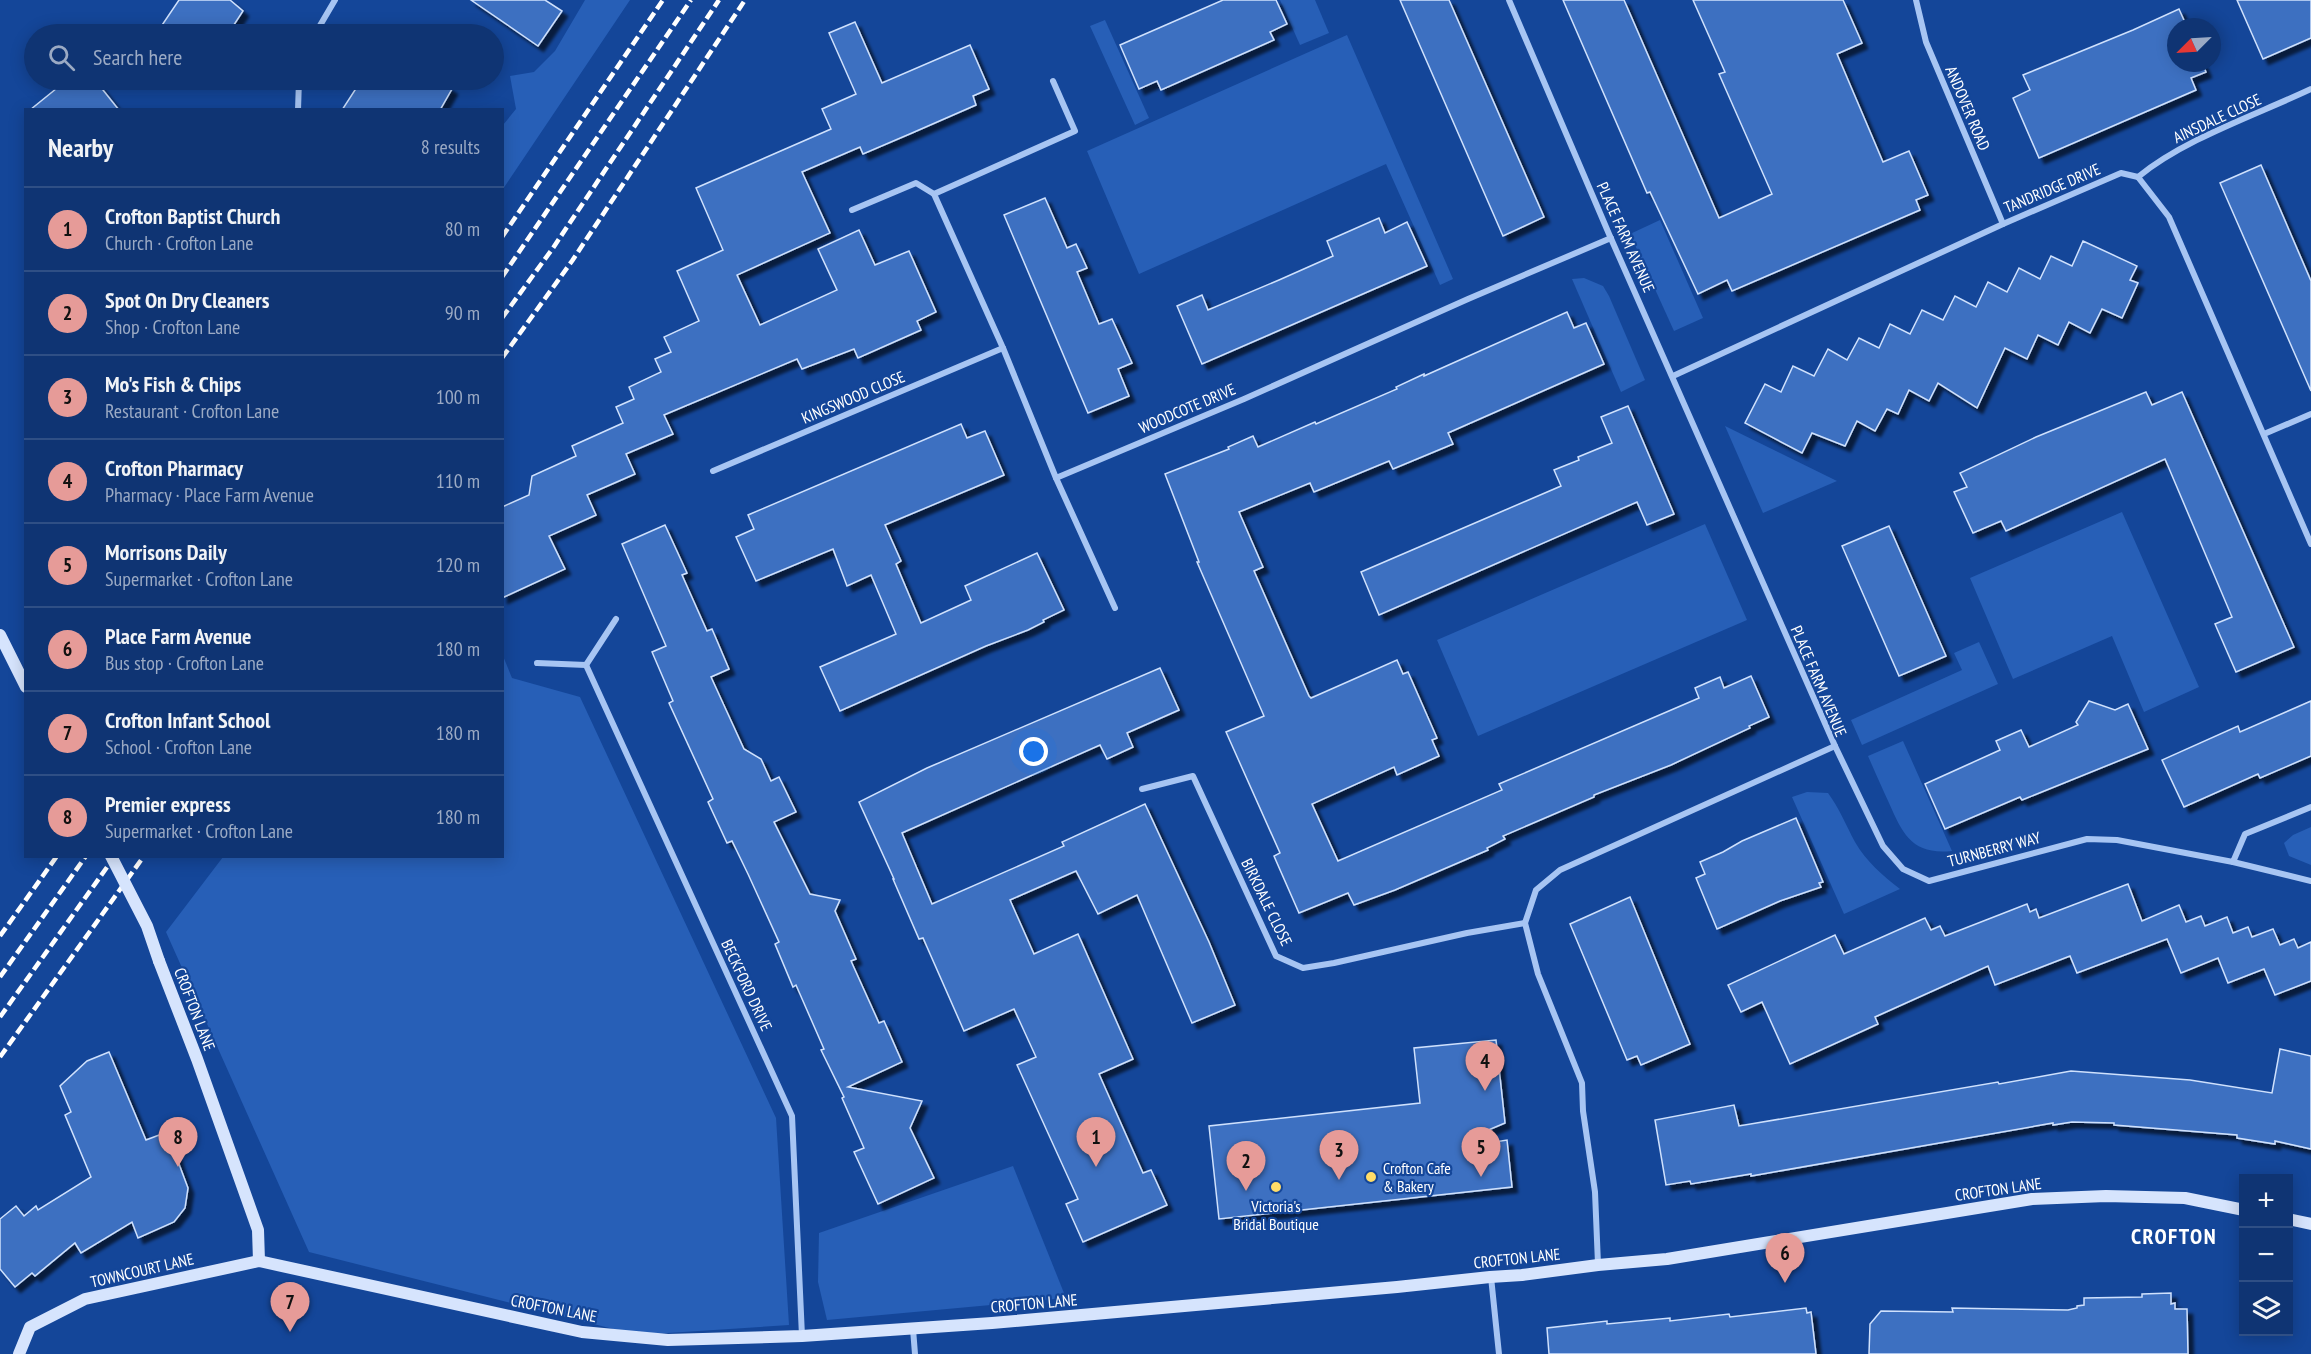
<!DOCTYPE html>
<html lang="en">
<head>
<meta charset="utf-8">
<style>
  body { margin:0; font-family:"PT Sans Narrow",sans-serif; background:#183c78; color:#f1f3f6 }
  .controls { position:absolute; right:18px; bottom:18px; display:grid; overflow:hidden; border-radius:0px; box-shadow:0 3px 15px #0003 }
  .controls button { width:54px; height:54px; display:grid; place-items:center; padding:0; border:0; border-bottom:2px solid #2f4f85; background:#0f3473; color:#f1f3f6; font:30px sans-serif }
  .compass { position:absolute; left:2167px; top:18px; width:54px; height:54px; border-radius:50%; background:#0f3473; box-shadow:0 3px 15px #0003; rotate:246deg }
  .you { position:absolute; left:1034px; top:752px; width:21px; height:21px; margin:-15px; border:4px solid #fff; border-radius:50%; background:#1a73e8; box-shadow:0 0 0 9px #1a73e833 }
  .badge { display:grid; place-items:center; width:39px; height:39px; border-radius:50%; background:#e69b98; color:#111; font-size:20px; font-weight:700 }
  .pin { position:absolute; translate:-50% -50px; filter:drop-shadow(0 2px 3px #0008) }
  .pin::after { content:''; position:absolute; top:32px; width:21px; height:18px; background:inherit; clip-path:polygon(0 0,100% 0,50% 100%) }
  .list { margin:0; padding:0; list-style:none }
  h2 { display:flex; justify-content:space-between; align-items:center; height:78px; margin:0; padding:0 24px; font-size:26px }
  h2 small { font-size:20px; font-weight:400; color:#9baac4 }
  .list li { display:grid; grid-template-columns:39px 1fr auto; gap:18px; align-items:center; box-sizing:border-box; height:84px; padding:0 24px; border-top:2px solid #2f4f85 }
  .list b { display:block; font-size:22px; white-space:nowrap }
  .list p { margin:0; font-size:20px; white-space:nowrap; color:#9baac4 }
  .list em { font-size:20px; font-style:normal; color:#9baac4 }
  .icon { flex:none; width:33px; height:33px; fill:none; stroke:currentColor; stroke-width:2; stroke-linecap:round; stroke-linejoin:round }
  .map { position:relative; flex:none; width:2311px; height:1354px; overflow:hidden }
  .search { position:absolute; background:#0f3473; box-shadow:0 3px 15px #0003; left:24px; top:24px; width:480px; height:66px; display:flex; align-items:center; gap:15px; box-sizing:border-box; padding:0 21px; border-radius:33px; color:#9baac4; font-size:22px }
  .panel { position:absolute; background:#0f3473; box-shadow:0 3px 15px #0003; left:24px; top:108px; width:480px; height:750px; border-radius:0px }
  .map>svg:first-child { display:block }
  .green { fill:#275fb7 }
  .building { fill:#3d70c1; stroke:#cfe1fd; stroke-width:1.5; filter:url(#shadow) }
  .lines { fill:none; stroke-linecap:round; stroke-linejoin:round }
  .street { stroke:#a7c5f3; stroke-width:6 }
  .secondary { stroke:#d6e4fd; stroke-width:12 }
  .rail { stroke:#fff; stroke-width:4.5; stroke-dasharray:10 4.5; stroke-linecap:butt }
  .secondary-bridge { stroke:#d6e4fd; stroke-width:12 }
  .poi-dot { fill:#ffdc68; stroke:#144699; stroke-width:2 }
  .labels { text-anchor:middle; stroke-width:4.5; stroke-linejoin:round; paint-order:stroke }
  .street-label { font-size:16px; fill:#fff; stroke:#144699 }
  .poi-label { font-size:16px; fill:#fff; stroke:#144699; text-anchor:start }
  .district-label { font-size:22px; font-weight:bold; letter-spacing:1.5px; fill:#fff; stroke:#144699 }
</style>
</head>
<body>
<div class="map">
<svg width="2311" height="1354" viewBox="0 0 2311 1354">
  <defs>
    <filter id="shadow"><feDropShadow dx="5.5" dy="5.5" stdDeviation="1.5" flood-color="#0009"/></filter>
  </defs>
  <rect width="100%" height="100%" fill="#144699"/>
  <g class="green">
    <path d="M 585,0 L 630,0 L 503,189 L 503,125 L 516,109 L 510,76 L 534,72 L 555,51 Z"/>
    <path d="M 1280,0 L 1315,0 L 1329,33 L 1300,45 Z"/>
    <path d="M 1105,20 L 1149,118 L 1135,125 L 1090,26 Z"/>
    <path d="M 1347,35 L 1453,279 L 1440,285 L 1386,164 L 1139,274 L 1087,151 Z"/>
    <path d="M 1660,220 L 1703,318 L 1674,331 L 1630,234 Z"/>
    <path d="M 1584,278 L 1603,286 L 1609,296 L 1645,380 L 1621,392 L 1572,279 Z"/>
    <path d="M 1725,426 L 1837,481 L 1763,513 Z"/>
    <path d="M 2122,512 L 2199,687 L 2144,712 L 2112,636 L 2013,679 L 1970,578 Z"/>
    <path d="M 1705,524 L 1747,620 L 1478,736 L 1437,640 Z"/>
    <path d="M 1979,642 L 1998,684 L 1862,745 L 1851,720 L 1962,670 L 1954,653 Z"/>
    <path d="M 503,656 L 512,678 L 580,697 L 776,1118 L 789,1325 L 637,1335 L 309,1252 L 166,932 L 223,857 L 502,856 Z"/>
    <path d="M 1903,741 L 1952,851 C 1913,855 1903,835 1889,803 C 1882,788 1875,772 1868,756 Z"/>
    <path d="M 1807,792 L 1828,793 C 1839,808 1846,825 1855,842 C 1866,861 1882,875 1900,889 L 1844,914 L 1792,797 Z"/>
    <path d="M 2311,827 L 2311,865 L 2289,856 L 2284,843 L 2293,835 Z"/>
    <path d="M 1013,1166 L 1066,1298 L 827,1320 L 818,1282 L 819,1233 Z"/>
  </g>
  <g class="building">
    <path d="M 179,0 L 230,0 L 243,11 L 228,34 L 156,34 Z"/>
    <path d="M 471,0 L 545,0 L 562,11 L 538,46 Z"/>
    <path d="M 1223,0 L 1276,0 L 1287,24 L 1270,32 L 1274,40 L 1161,90 L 1157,81 L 1139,89 L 1120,45 Z"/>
    <path d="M 1400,0 L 1449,0 L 1544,217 L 1503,236 Z"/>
    <path d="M 1563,0 L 1624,0 L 1719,218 L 1772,194 L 1719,74 L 1725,72 L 1693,0 L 1843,0 L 1862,43 L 1837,54 L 1883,162 L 1909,151 L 1928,195 L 1916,200 L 1920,210 L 1732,291 L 1727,280 L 1698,294 L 1650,192 L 1647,193 Z"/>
    <path d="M 2237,0 L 2311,0 L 2311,38 L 2263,59 Z"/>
    <path d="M 2179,9 L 2187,27 L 2176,27 L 2176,63 L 2202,63 L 2206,72 L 2191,78 L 2196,90 L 2039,158 L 2013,98 L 2030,90 L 2023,75 L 2133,30 Z"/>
    <path d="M 855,22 L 882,83 L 970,45 L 989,89 L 973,96 L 976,105 L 912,133 L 863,154 L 860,147 L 802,172 L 830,233 L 737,275 L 760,325 L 837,290 L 818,249 L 859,230 L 875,265 L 909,251 L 936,312 L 917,321 L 921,330 L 858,358 L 854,349 L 802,369 L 797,359 L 664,415 L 673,434 L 626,454 L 635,474 L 587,495 L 596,515 L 549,536 L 565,569 L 502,598 L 502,507 L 529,495 L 532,476 L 576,456 L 572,446 L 623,423 L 616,407 L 634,399 L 629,387 L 661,372 L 655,359 L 671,352 L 664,337 L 699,321 L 677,271 L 723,250 L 696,188 L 831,129 L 822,109 L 856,94 L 829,33 Z"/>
    <path d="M 67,80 L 95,80 L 119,110 L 30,110 Z"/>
    <path d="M 346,80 L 438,80 L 452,89 L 440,110 L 342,110 L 357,87 Z"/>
    <path d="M 2261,165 L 2311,281 L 2311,391 L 2220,183 Z"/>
    <path d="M 1045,198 L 1067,248 L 1076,244 L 1087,268 L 1077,272 L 1099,324 L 1112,319 L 1132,363 L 1118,369 L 1129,396 L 1088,413 L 1004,215 Z"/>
    <path d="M 1379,218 L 1385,233 L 1407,222 L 1427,266 L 1202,364 L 1177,306 L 1202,295 L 1208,310 L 1279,280 L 1333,256 L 1327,241 Z"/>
    <path d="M 2083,241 L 2137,266 L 2130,280 L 2138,283 L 2122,318 L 2102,309 L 2090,333 L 2069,322 L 2058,345 L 2038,335 L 2027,359 L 2005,348 L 1977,408 L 1938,383 L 1929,401 L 1909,390 L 1898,414 L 1887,409 L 1875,431 L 1857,421 L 1845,446 L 1812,433 L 1802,453 L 1745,423 L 1765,384 L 1781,392 L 1793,366 L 1814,376 L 1828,349 L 1847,360 L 1859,338 L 1879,348 L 1890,324 L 1910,334 L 1922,310 L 1943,320 L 1955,296 L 1976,307 L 1988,282 L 2007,292 L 2019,268 L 2040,279 L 2051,256 L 2072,266 Z"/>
    <path d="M 1567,312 L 1574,328 L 1586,323 L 1604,364 L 1448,433 L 1453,444 L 1393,469 L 1389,461 L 1314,492 L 1310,483 L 1239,512 L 1263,567 L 1254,571 L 1309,696 L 1311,698 L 1397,660 L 1403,674 L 1408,672 L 1437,738 L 1432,740 L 1439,756 L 1397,775 L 1394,767 L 1312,804 L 1338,861 L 1502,790 L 1499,784 L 1699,698 L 1695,688 L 1720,677 L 1724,688 L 1751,676 L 1769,717 L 1749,726 L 1750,728 L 1671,765 L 1594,795 L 1594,797 L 1503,836 L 1505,839 L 1487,848 L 1488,850 L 1395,890 L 1354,905 L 1348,893 L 1299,913 L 1274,856 L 1280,853 L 1226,732 L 1264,716 L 1197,562 L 1199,562 L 1165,474 L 1229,449 L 1228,447 L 1253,436 L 1258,447 L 1315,422 L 1316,424 L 1397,389 L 1396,387 L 1424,374 L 1424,376 Z"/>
    <path d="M 2146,392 L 2152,405 L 2182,392 L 2294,647 L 2236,672 L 2215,624 L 2232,617 L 2165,459 L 2006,531 L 2001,521 L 1973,533 L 1954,492 L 1967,487 L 1960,473 L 2036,437 Z"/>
    <path d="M 1628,406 L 1674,514 L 1647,525 L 1637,502 L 1379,615 L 1361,572 L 1561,486 L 1554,470 L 1579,460 L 1578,457 L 1612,443 L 1601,417 Z"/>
    <path d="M 961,424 L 967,438 L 985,431 L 1004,475 L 885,525 L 901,561 L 896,564 L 921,623 L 971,600 L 965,586 L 1037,553 L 1064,610 L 1043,620 L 1044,622 L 1028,630 L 986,646 L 840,711 L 820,667 L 896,634 L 871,575 L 847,586 L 833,549 L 756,581 L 736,537 L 754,529 L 748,515 Z"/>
    <path d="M 665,525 L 687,573 L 682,575 L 707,631 L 712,629 L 729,669 L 711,677 L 744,749 L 761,759 L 771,781 L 779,777 L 796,812 L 774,822 L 810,894 L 840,900 L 835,911 L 856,959 L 851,961 L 879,1023 L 884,1021 L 902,1062 L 848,1087 L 922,1101 L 910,1128 L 934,1178 L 878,1204 L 854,1152 L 864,1148 L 842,1098 L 844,1097 L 821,1050 L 824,1049 L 796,985 L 793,987 L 775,944 L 779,942 L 748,874 L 732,841 L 727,843 L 708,802 L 713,799 L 669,703 L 673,701 L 652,652 L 666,646 L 622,544 Z"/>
    <path d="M 1889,526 L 1946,656 L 1899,676 L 1842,546 Z"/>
    <path d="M 1160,668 L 1179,710 L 1127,733 L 1133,747 L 1107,759 L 1100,745 L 902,833 L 932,904 L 1064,846 L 1062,842 L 1145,804 L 1209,942 L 1235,1005 L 1192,1023 L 1137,895 L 1098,914 L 1076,871 L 1010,900 L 1034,954 L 1078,934 L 1133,1059 L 1099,1074 L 1143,1173 L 1151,1170 L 1167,1205 L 1083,1242 L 1066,1204 L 1078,1199 L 1017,1065 L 1036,1057 L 1014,1009 L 964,1031 L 923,938 L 919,939 L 893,879 L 894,879 L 859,802 L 927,768 Z"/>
    <path d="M 2089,701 L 2115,710 L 2128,704 L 2148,749 L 2022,800 L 2020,797 L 1945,829 L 1925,784 L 2000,750 L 1996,741 L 2021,730 L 2029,747 L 2078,725 L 2076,722 Z"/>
    <path d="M 2311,701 L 2311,756 L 2260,778 L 2258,774 L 2184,807 L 2162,760 L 2238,726 L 2240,732 Z"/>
    <path d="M 1796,818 L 1823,882 L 1819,883 L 1821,887 L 1780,901 L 1717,929 L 1696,878 L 1705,874 L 1700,862 L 1723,852 L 1742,841 Z"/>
    <path d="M 2128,884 L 2142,921 L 2179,905 L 2186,922 L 2201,916 L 2205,926 L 2227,917 L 2233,933 L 2248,927 L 2252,937 L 2273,929 L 2280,945 L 2294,939 L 2298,948 L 2311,942 L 2311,981 L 2275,995 L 2264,969 L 2228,983 L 2218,958 L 2181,973 L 2167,939 L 2077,973 L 2070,956 L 1995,985 L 1988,966 L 1875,1017 L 1878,1024 L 1790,1064 L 1762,1002 L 1741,1012 L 1728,985 L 1835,935 L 1844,954 L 1925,918 L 1931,930 L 1940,926 L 1945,936 L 2027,904 L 2030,912 L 2036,909 L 2039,918 Z"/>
    <path d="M 1630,897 L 1690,1044 L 1641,1065 L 1637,1056 L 1627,1060 L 1570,924 Z"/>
    <path d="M 1496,1040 L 1505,1123 L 1479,1134 L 1482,1144 L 1507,1140 L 1512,1187 L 1219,1219 L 1209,1126 L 1420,1103 L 1414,1048 Z"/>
    <path d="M 2280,1049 L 2311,1056 L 2311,1149 L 2275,1141 L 2275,1144 L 2237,1138 L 2237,1135 L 2114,1125 L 2114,1123 L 2072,1122 L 2053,1125 L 2053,1123 L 1751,1176 L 1751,1174 L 1691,1184 L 1690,1181 L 1666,1185 L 1655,1120 L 1734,1105 L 1739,1126 L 1998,1082 L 1999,1084 L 2071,1071 L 2190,1080 L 2272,1093 Z"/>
    <path d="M 109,1052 L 146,1140 L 167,1132 L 188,1188 L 185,1208 L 174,1222 L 138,1238 L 132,1222 L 81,1253 L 75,1243 L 35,1276 L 32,1273 L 15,1287 L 0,1269 L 0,1219 L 16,1206 L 24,1216 L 36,1206 L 38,1210 L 91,1177 L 65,1115 L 71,1112 L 60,1086 L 87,1061 Z"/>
    <path d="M 2171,1293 L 2171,1304 L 2175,1303 L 2175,1309 L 2187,1309 L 2188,1354 L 1869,1354 L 1870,1324 L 1881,1311 L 1953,1312 L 1952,1308 L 2068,1310 L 2077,1308 L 2077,1306 L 2084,1305 L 2084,1298 L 2142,1297 L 2142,1294 Z"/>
    <path d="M 1806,1308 L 1807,1313 L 1811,1312 L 1816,1354 L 1549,1354 L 1547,1328 L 1607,1321 L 1607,1324 L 1670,1318 L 1670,1321 L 1729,1314 L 1730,1317 Z"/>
  </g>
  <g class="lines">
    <g class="street">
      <path d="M 1509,0 L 1609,234 L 1835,746 L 1560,870 L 1536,890 L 1525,923 L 1538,974 L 1582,1083 L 1583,1111 L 1595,1192 L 1598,1264"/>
      <path d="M 1916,0 L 1926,42 L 2003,224"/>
      <path d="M 315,34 L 335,0"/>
      <path d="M 1053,81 L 1075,131 L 934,194 L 1003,348 L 1056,478 L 1244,399 L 1468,299 L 1611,238"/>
      <path d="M 298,110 L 299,80"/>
      <path d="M 2138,177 C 2184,139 2256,115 2311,89"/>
      <path d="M 852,210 L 916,183 L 934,194"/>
      <path d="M 1673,376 L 2003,224 L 2121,173 L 2138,177 L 2169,217 L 2311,544"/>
      <path d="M 2264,434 L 2311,414"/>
      <path d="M 713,471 L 1003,348"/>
      <path d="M 1056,478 L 1115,608"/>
      <path d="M 537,663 L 586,665 L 616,619"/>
      <path d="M 586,665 L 792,1116 L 802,1336"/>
      <path d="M 1835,746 L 1883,846 L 1903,869 L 1929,881 L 2087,839 L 2117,840 L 2233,862 L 2245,834 L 2311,807"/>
      <path d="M 1142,789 L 1193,776 L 1276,956 L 1303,968 L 1334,963 L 1467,933 L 1525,923"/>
      <path d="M 2233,862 L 2311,881"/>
      <path d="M 1491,1277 L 1499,1354"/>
      <path d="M 913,1329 L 915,1354"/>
    </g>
    <g class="secondary">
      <path d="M 0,635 L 26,687"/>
      <path d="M 159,961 L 197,1059 L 258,1230 L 259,1261"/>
      <path d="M 2288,1219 L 2311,1224"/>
      <path d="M 19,1354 L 30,1327 L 85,1299 L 259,1261 L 582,1332 L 668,1340 L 802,1336 L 992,1323 L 1397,1287 L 1490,1277 L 1522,1275 L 1598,1265 L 1667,1259 L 2032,1199 L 2106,1196 L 2185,1198 L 2244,1210"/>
    </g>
    <g class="rail">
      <path d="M 502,237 L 663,0"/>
      <path d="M 502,277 L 691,0"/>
      <path d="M 502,318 L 553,248 L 719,0"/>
      <path d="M 502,358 L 572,261 L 745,0"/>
      <path d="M 0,936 L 57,856"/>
      <path d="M 0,977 L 86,856"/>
      <path d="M 0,1017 L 115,856"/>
      <path d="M 0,1057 L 144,856"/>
    </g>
    <path class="secondary-bridge" d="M 111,856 L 147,926 L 159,961"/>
  </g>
  <g class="poi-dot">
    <circle cx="1371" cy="1177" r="6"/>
    <circle cx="1276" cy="1187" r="6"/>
  </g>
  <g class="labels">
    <g class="street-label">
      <text transform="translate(1968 108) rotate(67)" y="6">ANDOVER ROAD</text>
      <text transform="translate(2217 118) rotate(-25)" y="6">AINSDALE CLOSE</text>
      <text transform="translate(2052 188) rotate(-23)" y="6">TANDRIDGE DRIVE</text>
      <text transform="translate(1626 237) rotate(66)" y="6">PLACE FARM AVENUE</text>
      <text transform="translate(853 397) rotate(-23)" y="6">KINGSWOOD CLOSE</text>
      <text transform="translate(1187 408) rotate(-23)" y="6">WOODCOTE DRIVE</text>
      <text transform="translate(1819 681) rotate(67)" y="6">PLACE FARM AVENUE</text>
      <text transform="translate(1994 849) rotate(-15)" y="6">TURNBERRY WAY</text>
      <text transform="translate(1267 902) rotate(64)" y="6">BIRKDALE CLOSE</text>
      <text transform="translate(747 985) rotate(65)" y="6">BECKFORD DRIVE</text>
      <text transform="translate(195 1009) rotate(69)" y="6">CROFTON LANE</text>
      <text transform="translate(1998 1189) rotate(-8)" y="6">CROFTON LANE</text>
      <text transform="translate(1517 1258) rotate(-6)" y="6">CROFTON LANE</text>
      <text transform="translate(142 1270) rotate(-13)" y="6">TOWNCOURT LANE</text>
      <text transform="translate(1034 1303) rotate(-5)" y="6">CROFTON LANE</text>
      <text transform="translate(554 1308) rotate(11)" y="6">CROFTON LANE</text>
    </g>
    <g class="poi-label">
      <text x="1383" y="1174">Crofton Cafe<tspan x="1383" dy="18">&amp; Bakery</tspan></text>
      <text x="1276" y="1212" text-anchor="middle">Victoria's<tspan x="1276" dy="18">Bridal Boutique</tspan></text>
    </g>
    <g class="district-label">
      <text x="2174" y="1244">CROFTON</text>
    </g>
  </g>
</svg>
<div class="controls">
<button>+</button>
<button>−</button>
<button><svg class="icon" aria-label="layers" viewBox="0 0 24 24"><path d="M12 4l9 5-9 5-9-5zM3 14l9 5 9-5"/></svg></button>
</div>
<svg class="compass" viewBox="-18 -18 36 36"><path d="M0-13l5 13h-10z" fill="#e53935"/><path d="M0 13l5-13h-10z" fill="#9baac4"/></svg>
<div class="you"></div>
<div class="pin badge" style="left:1096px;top:1167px">1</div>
<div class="pin badge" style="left:1246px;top:1191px">2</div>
<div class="pin badge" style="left:1339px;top:1180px">3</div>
<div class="pin badge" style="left:1485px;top:1091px">4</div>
<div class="pin badge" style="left:1481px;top:1177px">5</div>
<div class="pin badge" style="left:1785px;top:1283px">6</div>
<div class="pin badge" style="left:290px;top:1332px">7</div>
<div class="pin badge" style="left:178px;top:1167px">8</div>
<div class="search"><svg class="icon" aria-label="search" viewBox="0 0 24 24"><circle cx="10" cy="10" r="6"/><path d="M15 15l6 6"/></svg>Search here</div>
<section class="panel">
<h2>Nearby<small>8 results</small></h2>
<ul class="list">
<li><span class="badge">1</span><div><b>Crofton Baptist Church</b><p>Church · Crofton Lane</p></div><em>80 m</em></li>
<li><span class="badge">2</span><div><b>Spot On Dry Cleaners</b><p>Shop · Crofton Lane</p></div><em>90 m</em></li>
<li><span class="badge">3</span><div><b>Mo's Fish &amp; Chips</b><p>Restaurant · Crofton Lane</p></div><em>100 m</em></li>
<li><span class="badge">4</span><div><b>Crofton Pharmacy</b><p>Pharmacy · Place Farm Avenue</p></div><em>110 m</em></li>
<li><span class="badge">5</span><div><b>Morrisons Daily</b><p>Supermarket · Crofton Lane</p></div><em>120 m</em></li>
<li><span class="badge">6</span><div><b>Place Farm Avenue</b><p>Bus stop · Crofton Lane</p></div><em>180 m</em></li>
<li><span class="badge">7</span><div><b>Crofton Infant School</b><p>School · Crofton Lane</p></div><em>180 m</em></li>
<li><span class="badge">8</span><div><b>Premier express</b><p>Supermarket · Crofton Lane</p></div><em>180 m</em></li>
</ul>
</section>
</div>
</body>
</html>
